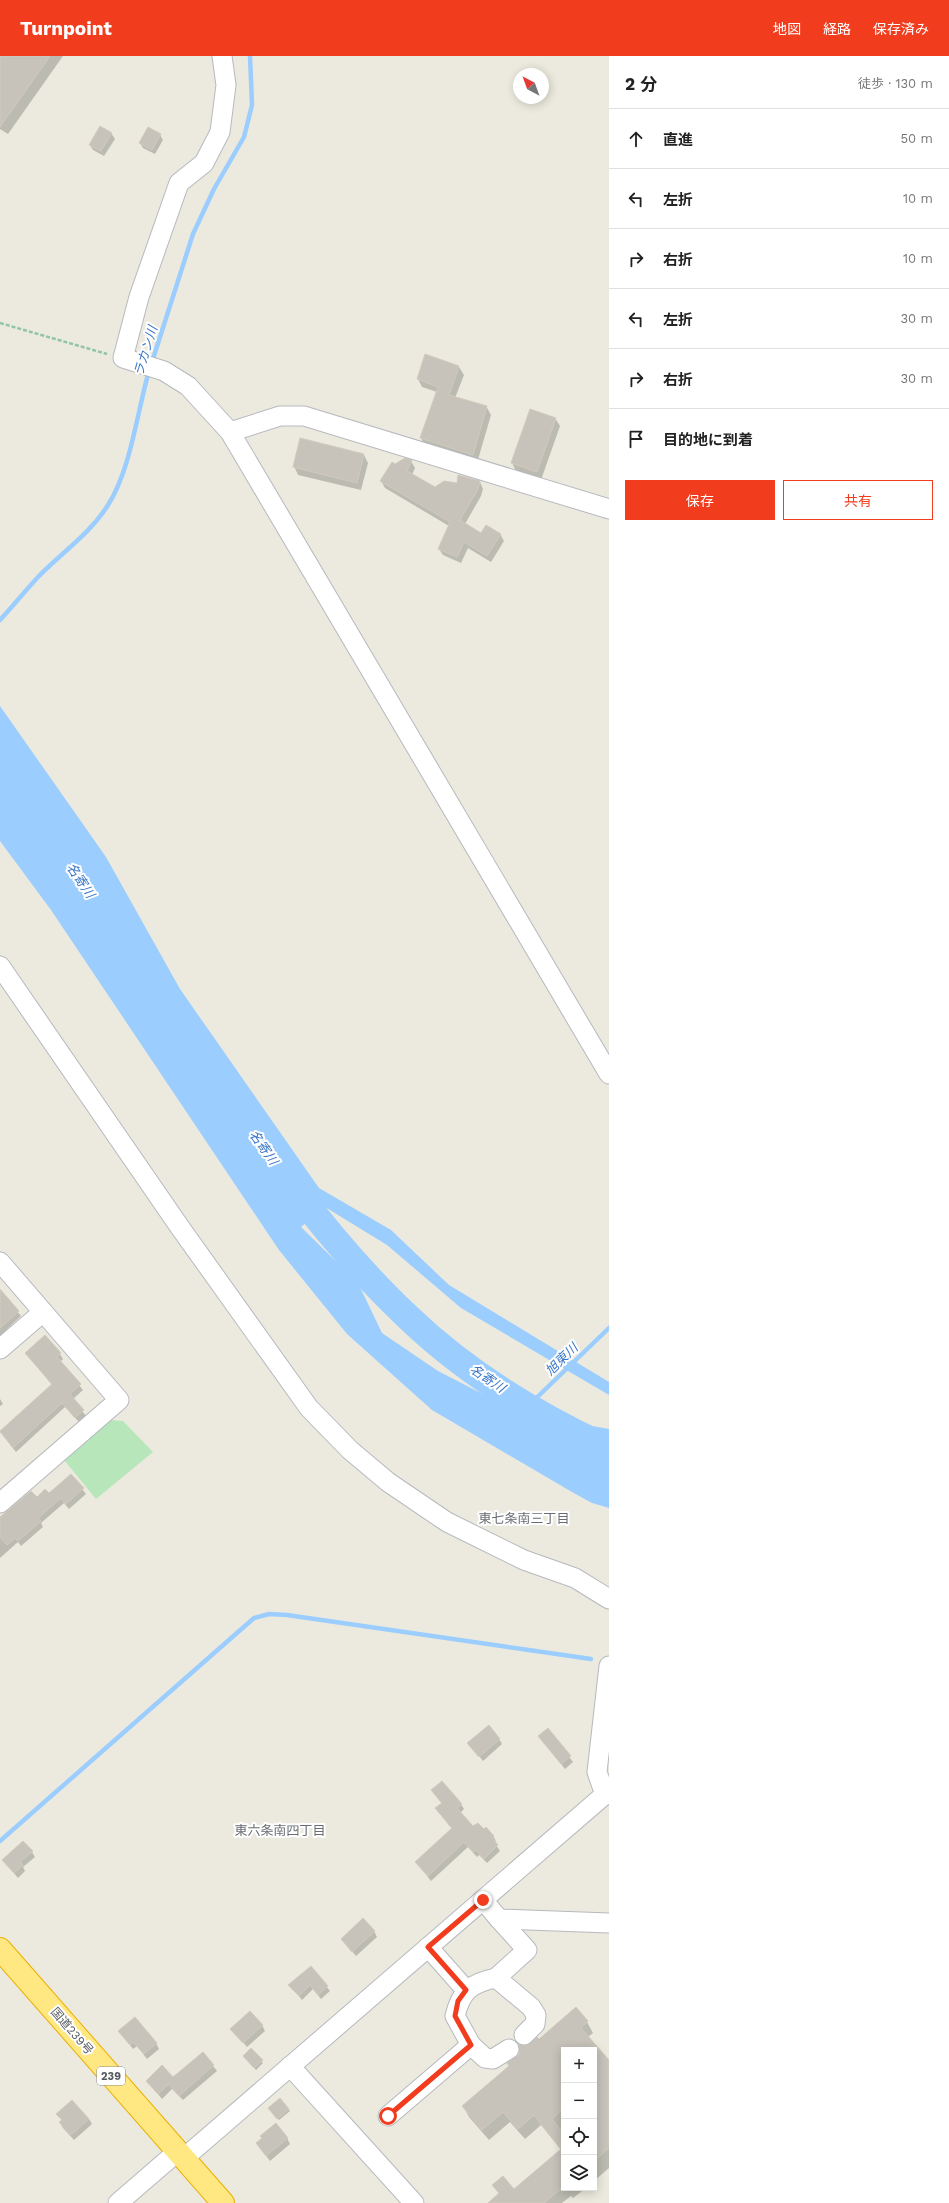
<!DOCTYPE html>
<html lang="ja">
<head>
<meta charset="utf-8">
<style>
  body { margin:0; font-family:"Work Sans","Noto Sans JP",sans-serif; background:#f2f2f2; color:#222 }
  .controls { position:absolute; right:12px; bottom:12px; display:grid; overflow:hidden; border-radius:0px; box-shadow:0 2px 10px #0003 }
  .controls button { width:36px; height:36px; display:grid; place-items:center; padding:0; border:0; border-bottom:1px solid #e0e0e0; background:#fff; color:#222; font:20px sans-serif }
  .compass { position:absolute; left:513px; top:12px; width:36px; height:36px; border-radius:50%; background:#fff; box-shadow:0 2px 10px #0003; rotate:319deg }
  .stop { position:absolute; width:12px; height:12px; margin:-9px; border:3px solid #f23c1e; border-radius:50%; background:#fff }
  .stop.end { background:#f23c1e; border-color:#fff; box-shadow:0 1px 4px #0008 }
  .list { margin:0; padding:0; list-style:none }
  h2 { display:flex; justify-content:space-between; align-items:center; height:52px; margin:0; padding:0 16px; font-size:17px }
  h2 small { font-size:13px; font-weight:400; color:#767676 }
  .list li { display:grid; grid-template-columns:26px 1fr auto; gap:12px; align-items:center; box-sizing:border-box; height:60px; padding:0 16px; border-top:1px solid #e0e0e0 }
  .list b { display:block; font-size:15px; white-space:nowrap }
  .list em { font-size:13px; font-style:normal; color:#767676 }
  .actions { display:flex; gap:8px; padding:12px 16px }
  .actions a { flex:1; padding:9px 0; border:1px solid #f23c1e; border-radius:0px; text-align:center; font-size:14px; color:#f23c1e }
  .actions .main { background:#f23c1e; color:#fff }
  .icon { flex:none; width:22px; height:22px; fill:none; stroke:currentColor; stroke-width:2; stroke-linecap:round; stroke-linejoin:round }
  .map { position:relative; flex:none; width:609px; height:2147px; overflow:hidden }
  header { display:flex; align-items:center; gap:24px; box-sizing:border-box; height:56px; padding:0 20px; background:#f23c1e; color:#fff }
  header strong { font-size:19px }
  nav { display:flex; gap:22px; margin-inline-start:auto; font-size:14px }
  main { display:flex }
  aside { flex:1; background:#fff }
  .map>svg:first-child { display:block }
  .green { fill:#b8e6bb }
  .water { fill:#9bcdff }
  .shadow { fill:#0003 }
  .lines { fill:none; stroke-linecap:round; stroke-linejoin:round }
  .stream { stroke:#9bcdff; stroke-width:4.5 }
  .river { stroke:#9bcdff; stroke-width:27 }
  .building { fill:#c7c3bb; stroke:#d1cbbc }
  .minor-casing { stroke:#b6b9be; stroke-width:21 }
  .highway-casing { stroke:#eaaf00; stroke-width:24 }
  .path { stroke:#91c6a4; stroke-width:2.5; stroke-dasharray:4 2; stroke-linecap:butt }
  .minor { stroke:#fff; stroke-width:19 }
  .highway { stroke:#ffe782; stroke-width:22 }
  .route { stroke:#f23c1e; stroke-width:5 }
  .labels { text-anchor:middle; stroke-width:4; stroke-linejoin:round; paint-order:stroke }
  .shield { fill:#fff; stroke:#898c90; stroke-width:1 }
  .shield-label { font-size:11px; font-weight:bold; fill:#575b60 }
  .street-label { font-size:12px; fill:#575b60; stroke:#fff }
  .water-label { font-size:13px; font-style:italic; fill:#3875c7; stroke:#fff }
  .neighbourhood-label { font-size:13px; fill:#686d73; stroke:#fff }
</style>
</head>
<body>
<header>
<strong>Turnpoint</strong>
<nav><a>地図</a><a>経路</a><a>保存済み</a></nav>
</header>
<main>
<div class="map">
<svg width="609" height="2147" viewBox="0 0 609 2147">
  <rect width="100%" height="100%" fill="#eceade"/>
  <path class="green" d="M 110,1364 L 123,1365 L 153,1396 L 96,1443 L 64,1404 Z"/>
  <path class="water" d="M 0,650 L 106,801 L 180,933 L 319,1132 L 391,1174 L 449,1229 L 609,1326 L 609,1339 L 461,1252 L 387,1189 L 325,1151 L 301,1171 L 358,1227 L 382,1277 L 438,1315 L 520,1357 L 609,1373 L 609,1452 L 592,1447 L 572,1436 L 432,1354 L 347,1278 L 279,1194 L 51,854 L 0,785 Z"/>
  <g class="shadow">
    <path d="M 4,0 L 63,0 L 8,78 L 0,73 L 0,5 Z"/>
    <path d="M 111,77 L 115,83 L 104,100 L 93,94 L 90,89 Z"/>
    <path d="M 160,79 L 163,84 L 155,98 L 143,92 L 140,87 Z"/>
    <path d="M 426,299 L 459,311 L 464,319 L 455,342 L 486,350 L 491,359 L 477,407 L 425,390 L 421,382 L 437,336 L 422,331 L 418,323 Z"/>
    <path d="M 555,362 L 560,370 L 541,424 L 516,415 L 512,407 Z"/>
    <path d="M 364,399 L 368,407 L 361,434 L 298,419 L 294,410 Z"/>
    <path d="M 411,405 L 415,412 L 412,419 L 435,432 L 480,426 L 483,433 L 481,440 L 465,468 L 482,478 L 500,478 L 504,485 L 491,506 L 468,492 L 461,507 L 443,499 L 439,493 L 449,470 L 385,432 L 381,425 L 395,409 Z"/>
    <path d="M 0,1234 L 21,1260 L 7,1273 L 9,1276 L 0,1283 Z"/>
    <path d="M 45,1281 L 60,1298 L 63,1303 L 60,1306 L 83,1334 L 73,1343 L 86,1360 L 79,1366 L 65,1351 L 16,1396 L 0,1376 L 52,1329 L 26,1297 Z"/>
    <path d="M 0,1343 L 3,1348 L 0,1350 Z"/>
    <path d="M 71,1419 L 86,1438 L 69,1453 L 64,1447 L 41,1467 L 43,1471 L 21,1490 L 18,1486 L 0,1502 L 0,1463 L 37,1442 L 48,1439 Z"/>
    <path d="M 548,1674 L 573,1706 L 565,1713 L 540,1681 Z"/>
    <path d="M 499,1683 L 502,1688 L 483,1705 L 469,1687 Z"/>
    <path d="M 432,1735 L 461,1748 L 464,1753 L 460,1757 L 473,1772 L 493,1780 L 496,1785 L 494,1786 L 500,1795 L 487,1807 L 479,1799 L 477,1801 L 468,1791 L 431,1825 L 416,1806 L 452,1773 L 436,1753 L 442,1748 Z"/>
    <path d="M 32,1796 L 35,1801 L 23,1811 L 25,1815 L 18,1822 L 3,1804 Z"/>
    <path d="M 374,1875 L 377,1881 L 356,1900 L 342,1883 Z"/>
    <path d="M 311,1911 L 330,1935 L 321,1943 L 313,1933 L 302,1944 L 290,1929 Z"/>
    <path d="M 587,1966 L 593,1977 L 588,1981 L 609,2006 L 609,2112 L 594,2125 L 594,1994 L 564,1994 L 564,2132 L 586,2132 L 573,2142 L 571,2140 L 562,2147 L 489,2147 L 499,2138 L 493,2129 L 514,2134 L 561,2094 L 541,2069 L 525,2083 L 510,2066 L 489,2084 L 469,2061 L 463,2050 L 509,2010 L 527,1991 Z"/>
    <path d="M 262,1969 L 265,1975 L 247,1991 L 232,1973 Z"/>
    <path d="M 119,1975 L 156,1987 L 159,1993 L 147,2003 L 137,1990 L 133,1993 Z"/>
    <path d="M 251,1994 L 263,2007 L 256,2014 L 246,2002 Z"/>
    <path d="M 203,1997 L 217,2015 L 183,2044 L 172,2033 L 162,2043 L 147,2025 L 173,2023 Z"/>
    <path d="M 288,2053 L 290,2055 L 279,2064 L 271,2055 Z"/>
    <path d="M 58,2058 L 89,2063 L 92,2068 L 74,2084 L 63,2072 L 60,2067 L 62,2065 Z"/>
    <path d="M 287,2082 L 290,2088 L 270,2105 L 257,2088 Z"/>
  </g>
  <g class="lines">
    <g class="stream">
      <path d="M 152,306 L 193,178 L 214,133 L 244,81 L 252,49 L 250,0"/>
      <path d="M 0,564 C 13,550 25,535 38,521 C 61,497 90,478 108,449 C 131,413 137,356 149,315"/>
      <path d="M 528,1350 L 609,1272"/>
      <path d="M 0,1785 L 254,1562 L 269,1558 L 287,1559 L 591,1603"/>
    </g>
    <path class="river" d="M 292,1130 C 328,1177 366,1222 409,1262 C 466,1317 538,1360 609,1393"/>
  </g>
  <g class="building">
    <path d="M 0,0 L 50,0 L 0,71 Z"/>
    <path d="M 100,70 L 112,77 L 101,95 L 89,89 Z"/>
    <path d="M 148,71 L 161,78 L 152,94 L 139,87 Z"/>
    <path d="M 425,298 L 459,310 L 449,339 L 487,350 L 473,399 L 420,382 L 438,331 L 417,323 Z"/>
    <path d="M 530,353 L 556,362 L 537,416 L 511,407 Z"/>
    <path d="M 300,382 L 364,398 L 357,427 L 293,411 Z"/>
    <path d="M 405,402 L 412,404 L 407,415 L 435,431 L 444,425 L 457,427 L 458,419 L 480,425 L 478,433 L 460,464 L 481,477 L 486,469 L 501,478 L 487,500 L 464,486 L 457,501 L 438,493 L 450,466 L 380,425 L 392,406 L 395,408 Z"/>
    <path d="M 0,1233 L 19,1255 L 0,1272 Z"/>
    <path d="M 45,1279 L 61,1297 L 57,1301 L 81,1328 L 70,1338 L 84,1354 L 75,1362 L 62,1347 L 13,1392 L 0,1375 L 52,1328 L 25,1297 Z"/>
    <path d="M 71,1418 L 84,1432 L 66,1448 L 61,1442 L 38,1462 L 41,1465 L 18,1485 L 15,1482 L 7,1489 L 0,1481 L 0,1461 L 31,1435 L 37,1441 L 45,1433 L 49,1437 Z"/>
    <path d="M 489,1669 L 500,1683 L 479,1701 L 467,1687 Z"/>
    <path d="M 548,1672 L 571,1700 L 561,1708 L 538,1680 Z"/>
    <path d="M 442,1725 L 462,1748 L 457,1752 L 473,1770 L 478,1767 L 484,1773 L 486,1771 L 494,1780 L 492,1782 L 498,1789 L 484,1803 L 476,1794 L 473,1796 L 464,1786 L 428,1820 L 415,1806 L 452,1772 L 435,1752 L 442,1747 L 431,1734 Z"/>
    <path d="M 23,1785 L 33,1795 L 20,1806 L 23,1809 L 14,1817 L 2,1804 Z"/>
    <path d="M 363,1862 L 375,1875 L 352,1896 L 341,1883 Z"/>
    <path d="M 311,1910 L 328,1930 L 318,1939 L 310,1929 L 299,1940 L 288,1929 Z"/>
    <path d="M 576,1951 L 588,1965 L 581,1972 L 609,2004 L 609,2092 L 594,2105 L 594,1994 L 564,1994 L 564,2052 L 552,2063 L 564,2078 L 564,2130 L 544,2147 L 488,2147 L 499,2137 L 492,2129 L 503,2120 L 514,2133 L 561,2093 L 534,2059 L 518,2073 L 503,2056 L 482,2074 L 462,2050 L 509,2010 L 507,2007 L 519,1998 L 519,1988 L 526,1990 L 537,1981 L 539,1983 Z"/>
    <path d="M 250,1955 L 263,1969 L 243,1987 L 230,1973 Z"/>
    <path d="M 135,1961 L 157,1987 L 144,1998 L 133,1986 L 130,1989 L 118,1975 Z"/>
    <path d="M 251,1992 L 263,2004 L 254,2012 L 243,2000 Z"/>
    <path d="M 203,1996 L 214,2009 L 179,2040 L 169,2028 L 158,2038 L 146,2025 L 162,2009 L 173,2021 Z"/>
    <path d="M 280,2042 L 289,2053 L 277,2063 L 268,2052 Z"/>
    <path d="M 72,2044 L 89,2063 L 71,2079 L 59,2066 L 62,2064 L 56,2058 Z"/>
    <path d="M 276,2067 L 288,2082 L 266,2100 L 256,2087 L 262,2082 L 260,2080 Z"/>
  </g>
  <g class="lines">
    <defs>
      <g id="minor">
        <path d="M 222,0 L 226,29 L 220,76 L 204,107 L 179,127 L 139,241 L 123,302 L 164,315 L 188,330 L 230,376 L 609,1018"/>
        <path d="M 230,376 L 280,360 L 304,360 L 609,453"/>
        <path d="M 0,910 L 179,1170 L 309,1352 L 350,1394 L 388,1426 L 447,1466 L 524,1504 L 575,1522 L 609,1543"/>
        <path d="M 0,1206 L 119,1344 L 0,1447"/>
        <path d="M 0,1293 L 43,1256"/>
        <path d="M 605,1739 L 597,1716 L 609,1610"/>
        <path d="M 483,1844 L 499,1863 L 609,1867"/>
        <path d="M 428,1891 L 466,1934"/>
        <path d="M 496,1922 L 527,1894 L 499,1863"/>
        <path d="M 509,1993 L 493,2003 L 485,2002 L 471,1989 L 455,1960 C 461,1935 471,1927 496,1922 L 531,1951 L 536,1959 L 535,1968 L 524,1979"/>
        <path d="M 290,2010 L 414,2147"/>
        <path d="M 388,2060 L 471,1989"/>
        <path d="M 183,2103 L 609,1735"/>
        <path d="M 118,2147 L 177,2096"/>
      </g>
      <path id="highway" d="M 0,1893 L 223,2147"/>
    </defs>
    <use href="#minor" class="minor-casing"/>
    <use href="#highway" class="highway-casing"/>
    <path class="path" d="M 0,267 L 107,298"/>
    <use href="#minor" class="minor"/>
    <use href="#highway" class="highway"/>
  </g>
  <g class="lines">
    <path class="route" d="M 388,2060 L 471,1989 L 455,1960 L 458,1945 L 466,1934 L 428,1891 L 483,1844"/>
  </g>
  <g class="labels">
    <rect class="shield" x="97" y="2011" width="28" height="18" rx="3"/>
    <g class="shield-label">
      <text x="111" y="2024">239</text>
    </g>
    <g class="street-label">
      <text transform="translate(72 1975) rotate(49)" y="4">国道239号</text>
    </g>
    <g class="water-label">
      <text transform="translate(145 295) rotate(-73)" y="5">ラカン川</text>
      <text transform="translate(81 824) rotate(56)" y="5">名寄川</text>
      <text transform="translate(264 1091) rotate(55)" y="5">名寄川</text>
      <text transform="translate(561 1303) rotate(-44)" y="5">旭東川</text>
      <text transform="translate(488 1322) rotate(34)" y="5">名寄川</text>
    </g>
    <g class="neighbourhood-label">
      <text x="524" y="1467">東七条南三丁目</text>
      <text x="280" y="1779">東六条南四丁目</text>
    </g>
  </g>
</svg>
<div class="controls">
<button>+</button>
<button>−</button>
<button><svg class="icon" aria-label="locate" viewBox="0 0 24 24"><circle cx="12" cy="12" r="6"/><path d="M12 2v4M12 18v4M2 12h4M18 12h4"/></svg></button>
<button><svg class="icon" aria-label="layers" viewBox="0 0 24 24"><path d="M12 4l9 5-9 5-9-5zM3 14l9 5 9-5"/></svg></button>
</div>
<svg class="compass" viewBox="-18 -18 36 36"><path d="M0-13l5 13h-10z" fill="#e53935"/><path d="M0 13l5-13h-10z" fill="#767676"/></svg>
<div class="stop" style="left:388px;top:2060px"></div>
<div class="stop end" style="left:483px;top:1844px"></div>
</div>
<aside>
<h2>2 分<small>徒歩 · 130 m</small></h2>
<ul class="list">
<li><svg class="icon" aria-label="ahead" viewBox="0 0 24 24"><path d="M12 20V5M6 11l6-6 6 6"/></svg><div><b>直進</b></div><em>50 m</em></li>
<li><svg class="icon" aria-label="left" viewBox="0 0 24 24"><path d="M17 20v-9H6M10 6l-5 5 5 5"/></svg><div><b>左折</b></div><em>10 m</em></li>
<li><svg class="icon" aria-label="right" viewBox="0 0 24 24"><path d="M7 20v-9h11M14 6l5 5-5 5"/></svg><div><b>右折</b></div><em>10 m</em></li>
<li><svg class="icon" aria-label="left" viewBox="0 0 24 24"><path d="M17 20v-9H6M10 6l-5 5 5 5"/></svg><div><b>左折</b></div><em>30 m</em></li>
<li><svg class="icon" aria-label="right" viewBox="0 0 24 24"><path d="M7 20v-9h11M14 6l5 5-5 5"/></svg><div><b>右折</b></div><em>30 m</em></li>
<li><svg class="icon" aria-label="arrive" viewBox="0 0 24 24"><path d="M6 21V4h12l-3 4 3 4H6"/></svg><div><b>目的地に到着</b></div></li>
</ul>
<div class="actions"><a class="main">保存</a><a>共有</a></div>
</aside>
</main>
</body>
</html>
